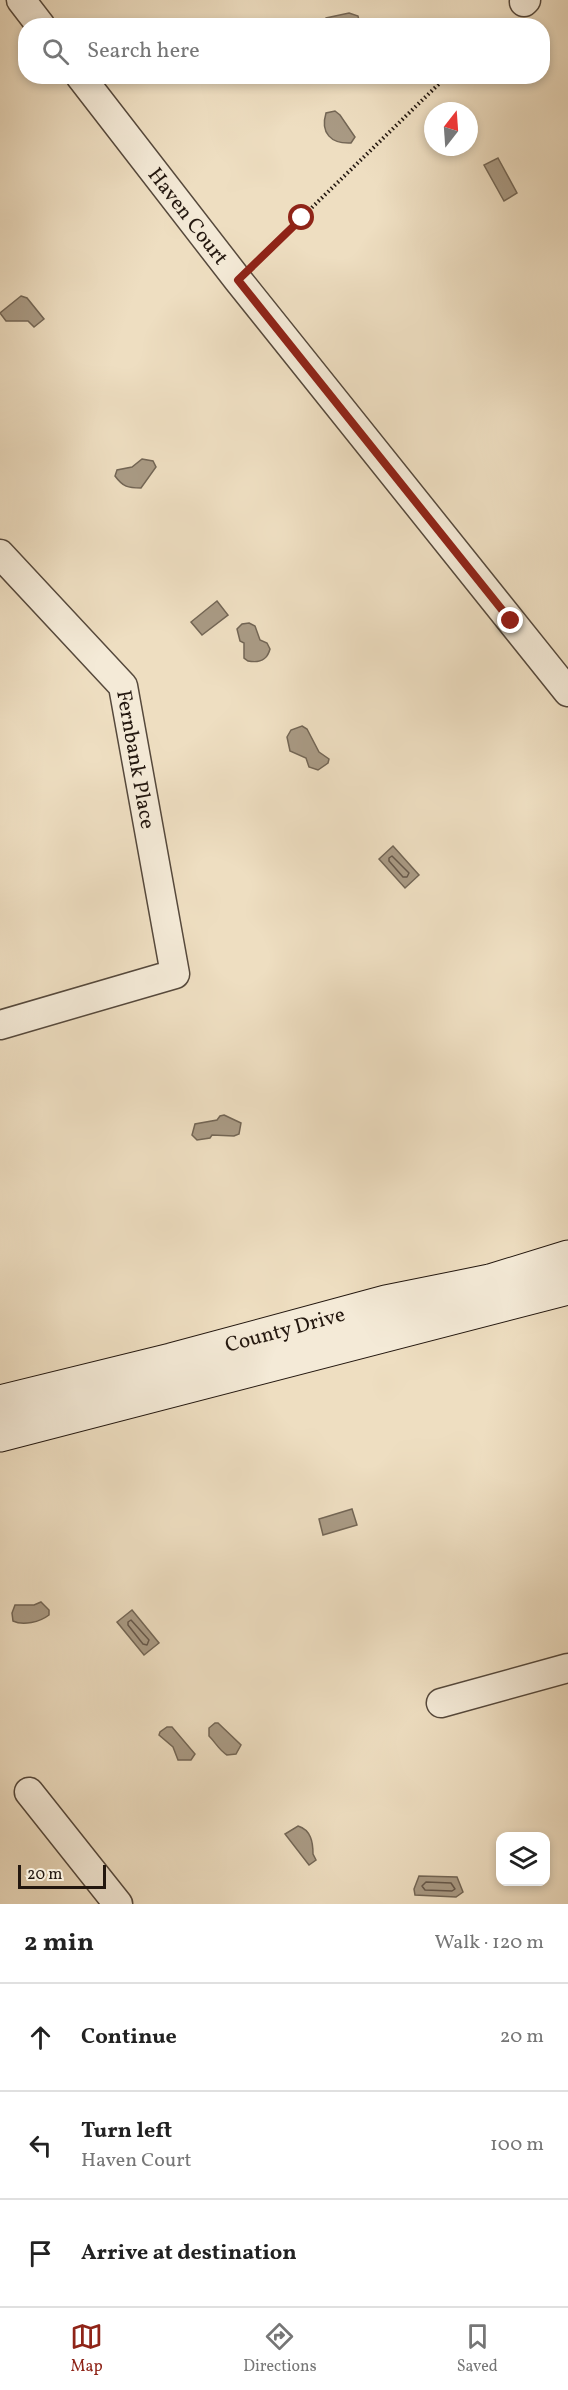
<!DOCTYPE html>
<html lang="en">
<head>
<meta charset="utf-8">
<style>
  body { margin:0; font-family:Vollkorn,serif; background:#f2f2f2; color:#222 }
  .controls { position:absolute; right:18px; bottom:18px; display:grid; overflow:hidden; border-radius:12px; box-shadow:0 3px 9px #0003 }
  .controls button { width:54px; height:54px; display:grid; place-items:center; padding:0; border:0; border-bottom:2px solid #e0e0e0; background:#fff; color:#222; font:30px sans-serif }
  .compass { position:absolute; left:424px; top:102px; width:54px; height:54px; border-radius:50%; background:#fff; box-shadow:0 3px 9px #0003; rotate:17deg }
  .scale { position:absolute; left:18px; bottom:15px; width:88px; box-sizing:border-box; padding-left:6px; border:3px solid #23170f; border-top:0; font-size:16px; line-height:21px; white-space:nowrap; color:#23170f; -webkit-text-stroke:4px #f4ead7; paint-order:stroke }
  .stop { position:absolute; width:18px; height:18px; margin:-14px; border:4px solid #8f2418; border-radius:50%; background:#fff }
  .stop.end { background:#8f2418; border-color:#fff; box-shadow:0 2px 6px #0008 }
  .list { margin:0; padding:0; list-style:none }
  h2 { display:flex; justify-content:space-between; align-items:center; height:78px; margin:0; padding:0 24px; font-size:26px }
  h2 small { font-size:20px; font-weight:400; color:#767676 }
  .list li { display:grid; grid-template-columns:39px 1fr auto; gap:18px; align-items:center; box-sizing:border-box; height:108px; padding:0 24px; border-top:2px solid #e0e0e0 }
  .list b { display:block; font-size:22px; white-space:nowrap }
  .list p { margin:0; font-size:20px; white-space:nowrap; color:#767676 }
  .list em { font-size:20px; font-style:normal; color:#767676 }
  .icon { flex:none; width:33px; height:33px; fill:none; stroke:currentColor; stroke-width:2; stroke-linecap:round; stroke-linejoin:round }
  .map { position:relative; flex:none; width:568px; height:1904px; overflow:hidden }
  .search { position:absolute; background:#fff; box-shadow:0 3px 9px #0003; left:18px; right:18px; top:18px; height:66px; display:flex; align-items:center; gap:15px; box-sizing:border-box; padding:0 21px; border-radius:24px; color:#767676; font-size:22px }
  .sheet { height:402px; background:#fff }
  nav { display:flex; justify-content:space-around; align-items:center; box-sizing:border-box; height:84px; border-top:2px solid #e0e0e0; background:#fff; font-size:16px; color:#767676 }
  nav a { display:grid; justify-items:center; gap:3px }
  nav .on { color:#8f2418 }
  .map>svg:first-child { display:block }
  .water { fill:#a99a84; stroke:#736655; stroke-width:1.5 }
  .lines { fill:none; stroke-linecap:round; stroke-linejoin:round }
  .shore { stroke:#66584a; stroke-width:1.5 }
  .minor-casing { stroke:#56493c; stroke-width:31 }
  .secondary-casing { stroke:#23170f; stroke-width:35 }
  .path { stroke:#23170f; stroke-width:4; stroke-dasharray:1.5 3; stroke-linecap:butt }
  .minor { stroke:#f4ead7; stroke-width:28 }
  .secondary { stroke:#f4ead7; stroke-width:33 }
  .route { stroke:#8f2418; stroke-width:8 }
  .labels { text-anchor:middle; stroke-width:4.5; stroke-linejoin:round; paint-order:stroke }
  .street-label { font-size:21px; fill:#23170f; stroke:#f4ead7 }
</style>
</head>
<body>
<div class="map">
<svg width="568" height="1904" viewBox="0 0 568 1904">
  <rect width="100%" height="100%" fill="#eedec1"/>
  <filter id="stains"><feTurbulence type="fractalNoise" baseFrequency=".00333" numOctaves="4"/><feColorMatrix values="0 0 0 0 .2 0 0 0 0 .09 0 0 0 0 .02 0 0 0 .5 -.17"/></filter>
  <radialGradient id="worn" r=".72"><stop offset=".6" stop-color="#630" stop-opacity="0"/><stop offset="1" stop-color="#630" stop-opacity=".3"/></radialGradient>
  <g class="water">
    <path d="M 349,13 L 358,16 L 360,25 L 322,25 L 326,18 Z"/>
    <path d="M 335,111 L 340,115 L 355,137 L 351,143 C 331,144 320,133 326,113 Z"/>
    <path d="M 498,158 L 517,193 L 504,201 L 484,165 Z"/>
    <path d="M 21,296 L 27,298 L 44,319 L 34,327 L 28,321 L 6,321 L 0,313 Z"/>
    <path d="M 142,459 L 153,461 L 156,467 L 141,488 C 128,488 123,487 115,476 L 117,470 L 132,467 Z"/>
    <path d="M 217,601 L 228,615 L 202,635 L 191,622 Z"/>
    <path d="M 249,623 L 255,626 L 260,640 L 267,643 L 270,649 C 267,661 259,663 248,661 L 244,658 L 244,643 L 240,641 L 237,629 L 242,624 Z"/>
    <path d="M 302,726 L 307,729 L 319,752 L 329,759 L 328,763 L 318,770 L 309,767 L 306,758 L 290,751 L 287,737 L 291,730 Z"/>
    <path d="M 393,846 L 419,875 L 405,888 L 379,859 Z"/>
    <path d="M 224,1115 L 241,1123 L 239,1134 L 234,1136 L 212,1135 L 210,1138 L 197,1140 L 192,1135 L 195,1124 L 217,1120 L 220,1116 Z"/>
    <path d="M 352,1509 L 357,1525 L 323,1535 L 319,1519 Z"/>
    <path d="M 41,1602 L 49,1610 L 49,1615 C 40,1622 23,1626 13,1621 L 12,1613 L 15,1605 L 34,1605 Z"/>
    <path d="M 132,1610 L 159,1643 L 144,1655 L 117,1622 Z"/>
    <path d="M 215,1723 L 218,1723 L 241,1745 L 236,1754 L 227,1755 C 219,1750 216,1743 209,1736 L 209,1728 Z"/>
    <path d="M 167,1727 L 172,1727 L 195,1754 L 191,1760 L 178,1760 L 173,1747 L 159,1735 L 160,1732 Z"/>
    <path d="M 298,1826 C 311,1830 313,1842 313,1854 L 316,1860 L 309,1865 L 285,1834 Z"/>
    <path d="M 419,1876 L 457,1877 L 463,1892 L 456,1897 L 415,1895 L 414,1889 Z"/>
  </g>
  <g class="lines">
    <g class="shore">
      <path d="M 392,856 L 409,873 L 407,877 L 403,877 L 389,861 L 389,858 Z"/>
      <path d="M 131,1620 L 149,1640 L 147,1645 L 143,1644 L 128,1625 L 128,1622 Z"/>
      <path d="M 426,1882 L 451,1883 L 455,1889 L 452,1891 L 425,1890 L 422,1886 Z"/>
    </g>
    <defs>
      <g id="minor">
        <path d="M 21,0 L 41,26"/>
        <path d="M 524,2 L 526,0"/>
        <path id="s1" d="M 80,76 L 238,280 L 568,692"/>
        <path id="s2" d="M 0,554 L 123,686 L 175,974 L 0,1025"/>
        <path d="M 441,1703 L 568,1668"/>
        <path d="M 29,1792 L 118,1904"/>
      </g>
      <g id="secondary">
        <path id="s3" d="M 0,1402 L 171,1360 L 386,1302 L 490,1281 L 568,1257"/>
        <path d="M 0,1435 L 568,1288"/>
      </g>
    </defs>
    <use href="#minor" class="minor-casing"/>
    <use href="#secondary" class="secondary-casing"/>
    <path class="path" d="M 257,261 L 447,76"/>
    <use href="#minor" class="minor"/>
    <use href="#secondary" class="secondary"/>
  </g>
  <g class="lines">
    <path class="route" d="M 302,218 L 238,280 L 511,621"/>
  </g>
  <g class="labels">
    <g class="street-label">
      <text dy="7" stroke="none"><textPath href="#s1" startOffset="177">Haven Court</textPath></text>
      <text dy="7" stroke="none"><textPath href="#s2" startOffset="255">Fernbank Place</textPath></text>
      <text dy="7" stroke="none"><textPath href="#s3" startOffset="294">County Drive</textPath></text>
    </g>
  </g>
  <rect width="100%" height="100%" filter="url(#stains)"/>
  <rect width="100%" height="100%" fill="url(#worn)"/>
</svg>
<div class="controls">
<button><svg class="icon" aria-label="layers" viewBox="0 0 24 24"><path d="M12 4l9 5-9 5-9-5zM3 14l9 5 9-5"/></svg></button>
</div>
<svg class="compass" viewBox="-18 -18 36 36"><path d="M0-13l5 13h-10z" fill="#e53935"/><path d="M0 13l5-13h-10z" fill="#767676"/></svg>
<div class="scale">20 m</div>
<div class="stop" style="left:302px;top:218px"></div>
<div class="stop end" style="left:511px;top:621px"></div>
<div class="search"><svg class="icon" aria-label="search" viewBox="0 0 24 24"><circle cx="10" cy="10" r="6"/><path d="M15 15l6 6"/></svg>Search here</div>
</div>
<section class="sheet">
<h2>2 min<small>Walk · 120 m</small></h2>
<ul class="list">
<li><svg class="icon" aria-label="ahead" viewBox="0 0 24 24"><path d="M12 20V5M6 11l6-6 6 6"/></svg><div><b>Continue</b></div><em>20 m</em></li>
<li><svg class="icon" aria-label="left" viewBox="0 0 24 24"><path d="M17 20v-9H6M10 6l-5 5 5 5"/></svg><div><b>Turn left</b><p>Haven Court</p></div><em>100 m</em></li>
<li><svg class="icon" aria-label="arrive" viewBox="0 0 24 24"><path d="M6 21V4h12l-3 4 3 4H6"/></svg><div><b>Arrive at destination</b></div></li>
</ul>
</section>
<nav>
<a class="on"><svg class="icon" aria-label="map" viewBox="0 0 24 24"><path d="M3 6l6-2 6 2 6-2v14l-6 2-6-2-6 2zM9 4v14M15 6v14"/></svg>Map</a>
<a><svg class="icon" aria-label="directions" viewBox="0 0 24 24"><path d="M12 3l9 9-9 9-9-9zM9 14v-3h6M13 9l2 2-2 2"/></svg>Directions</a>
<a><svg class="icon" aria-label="saved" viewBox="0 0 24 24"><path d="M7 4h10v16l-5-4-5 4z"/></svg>Saved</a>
</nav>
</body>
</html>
